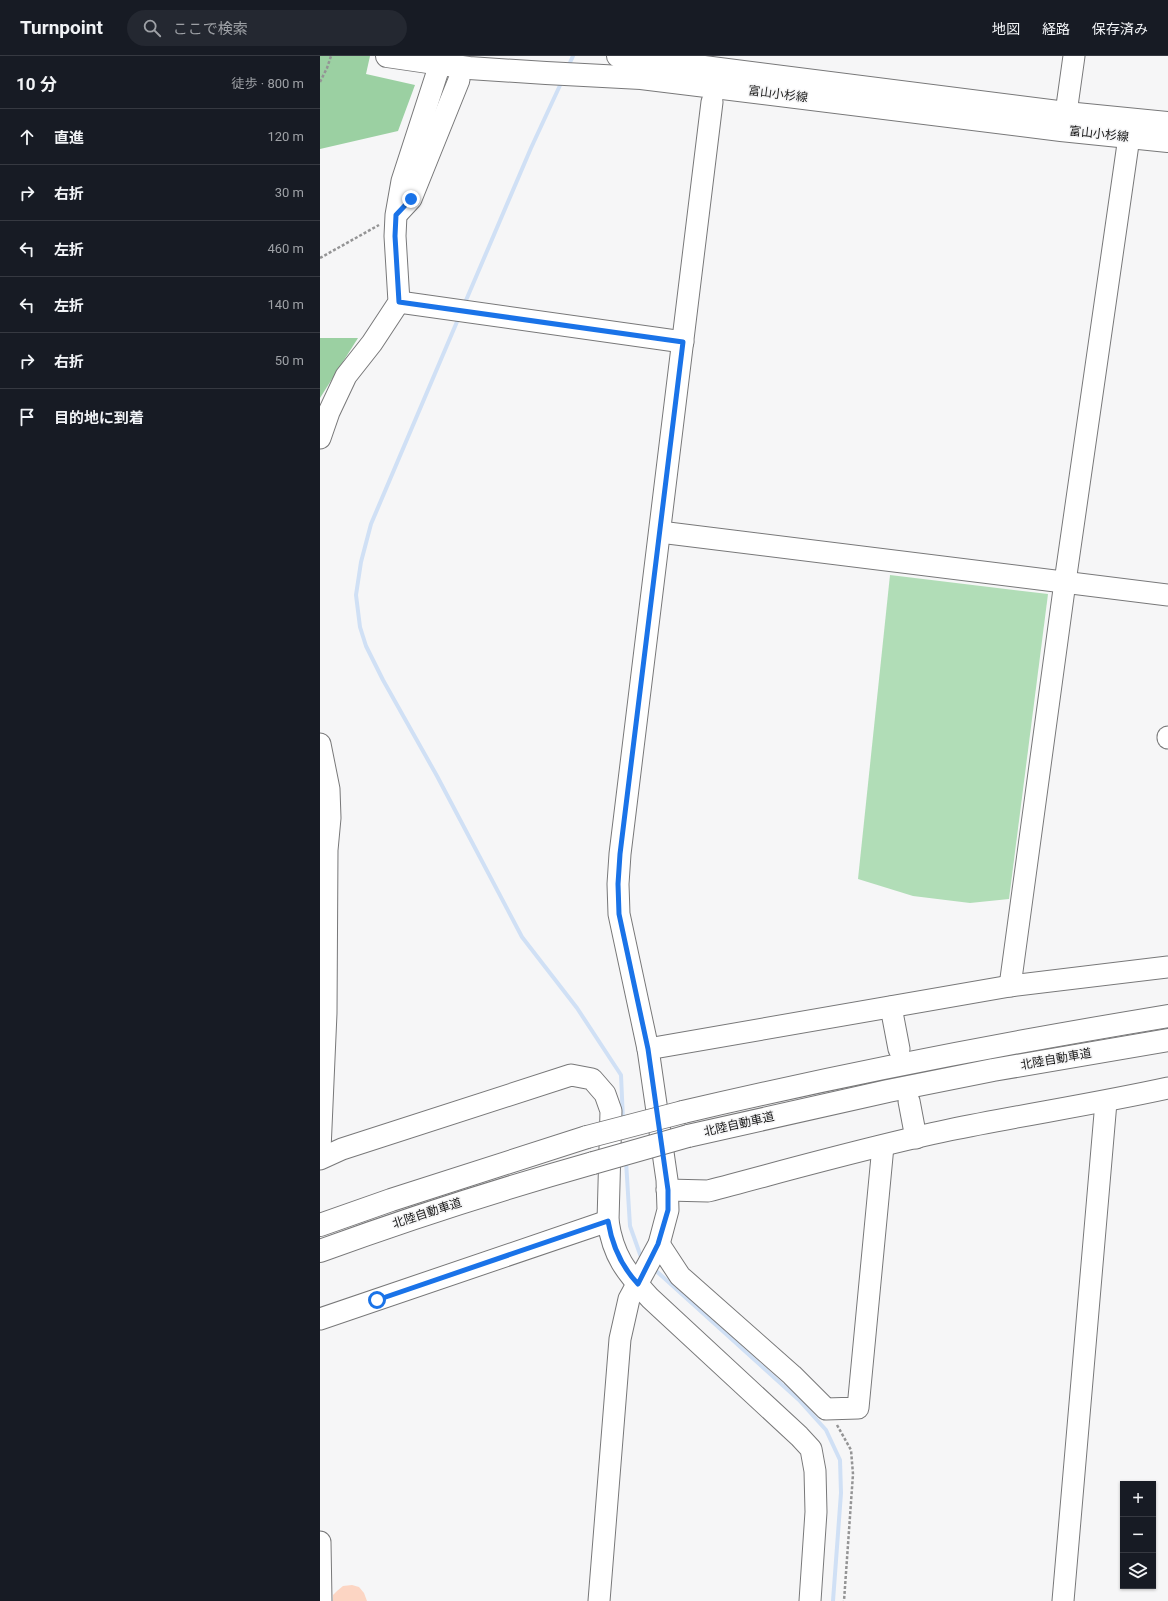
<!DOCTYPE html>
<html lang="ja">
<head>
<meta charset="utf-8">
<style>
  body { margin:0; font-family:Roboto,"Noto Sans JP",sans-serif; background:#242831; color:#f1f3f6 }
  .controls { position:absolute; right:12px; bottom:12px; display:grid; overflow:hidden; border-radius:0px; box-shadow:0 1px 3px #0004 }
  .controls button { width:36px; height:36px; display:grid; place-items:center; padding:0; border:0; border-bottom:1px solid #363941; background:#171b24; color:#f1f3f6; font:20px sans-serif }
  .stop { position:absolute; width:12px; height:12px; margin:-9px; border:3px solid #1a73e8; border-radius:50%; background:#fff }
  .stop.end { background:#1a73e8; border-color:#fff; box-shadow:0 1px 4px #0008 }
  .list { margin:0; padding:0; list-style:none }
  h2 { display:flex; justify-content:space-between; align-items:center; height:52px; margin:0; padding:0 16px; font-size:17px }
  h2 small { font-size:13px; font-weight:400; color:#9ea1a6 }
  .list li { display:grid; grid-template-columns:26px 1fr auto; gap:12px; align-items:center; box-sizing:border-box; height:56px; padding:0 16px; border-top:1px solid #363941 }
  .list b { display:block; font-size:15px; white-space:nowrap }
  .list em { font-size:13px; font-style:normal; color:#9ea1a6 }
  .icon { flex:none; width:22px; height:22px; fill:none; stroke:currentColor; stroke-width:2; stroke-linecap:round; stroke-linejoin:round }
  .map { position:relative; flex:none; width:848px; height:1545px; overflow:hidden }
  header { display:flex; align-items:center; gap:24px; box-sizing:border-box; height:56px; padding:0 20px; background:#171b24; border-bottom:1px solid #363941 }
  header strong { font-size:19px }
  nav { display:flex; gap:22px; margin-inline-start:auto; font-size:14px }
  .search { width:280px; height:36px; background:#242831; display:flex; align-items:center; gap:10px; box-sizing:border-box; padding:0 14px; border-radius:22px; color:#9ea1a6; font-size:15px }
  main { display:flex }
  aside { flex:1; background:#171b24 }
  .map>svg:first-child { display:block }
  .green { fill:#b1ddb7 }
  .forest { fill:#9bd0a2 }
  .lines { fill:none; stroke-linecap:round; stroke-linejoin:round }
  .stream { stroke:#d0e0f5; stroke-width:4 }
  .building { fill:#fcd5c3 }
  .minor-casing { stroke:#787879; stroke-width:23 }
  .major-casing { stroke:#787879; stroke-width:24 }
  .highway-casing { stroke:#787879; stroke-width:24 }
  .path { stroke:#949495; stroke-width:2.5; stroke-dasharray:3 2; stroke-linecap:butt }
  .minor { stroke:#fff; stroke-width:21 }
  .major { stroke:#fff; stroke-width:22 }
  .highway { stroke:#fff; stroke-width:22 }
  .highway-bridge-casing { stroke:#787879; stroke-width:24; stroke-linecap:butt }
  .highway-bridge { stroke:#fff; stroke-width:22 }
  .route { stroke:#1a73e8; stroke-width:5 }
  .labels { text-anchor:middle; stroke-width:3; stroke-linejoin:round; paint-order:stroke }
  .street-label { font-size:12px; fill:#171717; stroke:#f6f6f7 }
</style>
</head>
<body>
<header>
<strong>Turnpoint</strong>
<div class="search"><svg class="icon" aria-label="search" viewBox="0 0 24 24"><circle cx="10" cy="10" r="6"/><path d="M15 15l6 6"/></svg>ここで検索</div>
<nav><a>地図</a><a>経路</a><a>保存済み</a></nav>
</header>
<main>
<aside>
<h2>10 分<small>徒歩 · 800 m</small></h2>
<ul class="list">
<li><svg class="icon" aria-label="ahead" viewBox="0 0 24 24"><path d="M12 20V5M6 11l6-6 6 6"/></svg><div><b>直進</b></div><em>120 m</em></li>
<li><svg class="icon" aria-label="right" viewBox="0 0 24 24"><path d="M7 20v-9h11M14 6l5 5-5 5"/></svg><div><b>右折</b></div><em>30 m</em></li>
<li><svg class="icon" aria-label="left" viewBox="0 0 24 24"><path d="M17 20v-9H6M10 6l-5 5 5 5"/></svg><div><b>左折</b></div><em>460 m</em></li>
<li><svg class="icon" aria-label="left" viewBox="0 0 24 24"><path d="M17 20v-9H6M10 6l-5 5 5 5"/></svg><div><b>左折</b></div><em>140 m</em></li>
<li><svg class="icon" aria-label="right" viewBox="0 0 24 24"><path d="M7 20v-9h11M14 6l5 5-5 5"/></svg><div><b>右折</b></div><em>50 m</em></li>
<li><svg class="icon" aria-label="arrive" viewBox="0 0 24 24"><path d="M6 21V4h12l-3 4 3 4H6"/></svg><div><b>目的地に到着</b></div></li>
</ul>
</aside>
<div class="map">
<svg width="848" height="1545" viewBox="0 0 848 1545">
  <rect width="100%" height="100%" fill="#f6f6f7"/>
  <path class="green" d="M 570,519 L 728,538 L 689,843 L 650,847 L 593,840 L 538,823 Z"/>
  <g class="forest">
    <path d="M 0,0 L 50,0 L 46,18 L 95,29 L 78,75 L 0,93 Z"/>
    <path d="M 0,282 L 38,282 L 0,342 Z"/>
  </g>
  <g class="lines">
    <g class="stream">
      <path d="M 248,11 L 253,0"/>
      <path d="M 144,249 L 211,92 L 242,25"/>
      <path d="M 139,261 L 51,468 L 41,506 L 36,539 L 40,571 L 46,590 L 63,624 L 117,720 L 202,881 L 257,952 L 301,1019 L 303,1064"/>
      <path d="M 306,1105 L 310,1170 L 321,1201 L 324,1203"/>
      <path d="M 333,1212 L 479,1344 L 506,1374 L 520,1404 L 521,1437 L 513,1545"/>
    </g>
  </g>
  <path class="building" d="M 32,1529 L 39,1531 L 44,1537 L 47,1545 L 13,1545 L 13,1539 L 17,1535 L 23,1530 Z"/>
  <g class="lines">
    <defs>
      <g id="minor">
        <path d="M 746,57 L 754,0"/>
        <path d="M 79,156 L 91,143 L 139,24"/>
        <path d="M 79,246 L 363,286"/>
        <path d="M 0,382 L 9,356 L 26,320 L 52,287 L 79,246 L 75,180 L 76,159 L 82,125 L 120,8"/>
        <path d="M 340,476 L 848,539"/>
        <path d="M 848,681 L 848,682"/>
        <path d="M 0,688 L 9,733 L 10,762 L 7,794 L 6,957 L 0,1094"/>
        <path d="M 690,930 L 745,526 L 809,81"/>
        <path d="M 571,951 L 579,993"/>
        <path d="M 328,993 L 690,930 L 848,911"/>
        <path d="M 589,1045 L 596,1082"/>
        <path d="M 0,1103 L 22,1093 L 251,1019 L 272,1023 L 285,1038 L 291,1055 L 288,1165 C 293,1200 306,1216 330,1242 L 479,1380 L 491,1393 L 495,1415 L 496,1456 L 490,1545"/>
        <path d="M 347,1134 L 388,1135 C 468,1114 548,1091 629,1074 C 702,1059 775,1048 848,1032"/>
        <path d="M 339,1188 L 360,1220 L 472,1319 L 506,1353 L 538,1352 L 563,1090"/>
        <path d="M 0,1263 L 288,1165"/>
        <path d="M 0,1486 L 1,1545"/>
        <path d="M 279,1545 L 300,1283 L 309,1243 L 339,1188 L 348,1154 L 347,1124 L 328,993 L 299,858 L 298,828 L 300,798 L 392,46"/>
        <path d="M 743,1545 L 786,1046"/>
      </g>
      <g id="major">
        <path d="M 67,0 L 149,12 L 226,17 L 321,22 L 741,74 L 848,85"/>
        <path d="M 298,0 L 746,57 L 848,67"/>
      </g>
      <g id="highway">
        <path d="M 363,1056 C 524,1018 685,987 848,960"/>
        <path d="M 368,1080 L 568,1035 L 673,1014 L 848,984"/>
        <path d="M 0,1169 L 71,1144 L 267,1081"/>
        <path d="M 0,1195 C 90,1162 181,1133 273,1107"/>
      </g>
    </defs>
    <use href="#minor" class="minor-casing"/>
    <use href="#major" class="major-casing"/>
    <use href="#highway" class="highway-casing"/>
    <g class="path">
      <path d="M 0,26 L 7,12 L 11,0"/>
      <path d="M 0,202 L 59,169"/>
      <path d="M 517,1369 L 531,1394 L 533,1418 L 524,1545"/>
    </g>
    <use href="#minor" class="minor"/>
    <use href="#major" class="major"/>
    <use href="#highway" class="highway"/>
    <defs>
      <g id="highway-bridge">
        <path d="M 267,1081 L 363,1056"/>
        <path d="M 273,1107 L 368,1080"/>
      </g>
    </defs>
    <use href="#highway-bridge" class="highway-bridge-casing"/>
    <use href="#highway-bridge" class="highway-bridge"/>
  </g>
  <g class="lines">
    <path class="route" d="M 57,1244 L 288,1165 C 292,1189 301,1210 318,1228 L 338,1188 L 348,1154 L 348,1134 L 328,993 L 299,858 L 298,828 L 300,798 L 363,286 L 79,246 L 75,180 L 76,159 L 91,143"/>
  </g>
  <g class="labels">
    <g class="street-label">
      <text transform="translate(458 38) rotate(7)" y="4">富山小杉線</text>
      <text transform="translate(779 78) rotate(6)" y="4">富山小杉線</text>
      <text transform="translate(736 1003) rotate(-10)" y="4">北陸自動車道</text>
      <text transform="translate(419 1068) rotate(-13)" y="4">北陸自動車道</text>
      <text transform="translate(107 1157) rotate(-18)" y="4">北陸自動車道</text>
    </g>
  </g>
</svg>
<div class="controls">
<button>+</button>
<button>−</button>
<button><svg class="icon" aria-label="layers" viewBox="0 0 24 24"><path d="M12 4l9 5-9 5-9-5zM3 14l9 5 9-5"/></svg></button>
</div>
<div class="stop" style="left:57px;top:1244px"></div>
<div class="stop end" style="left:91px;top:143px"></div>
</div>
</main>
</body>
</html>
